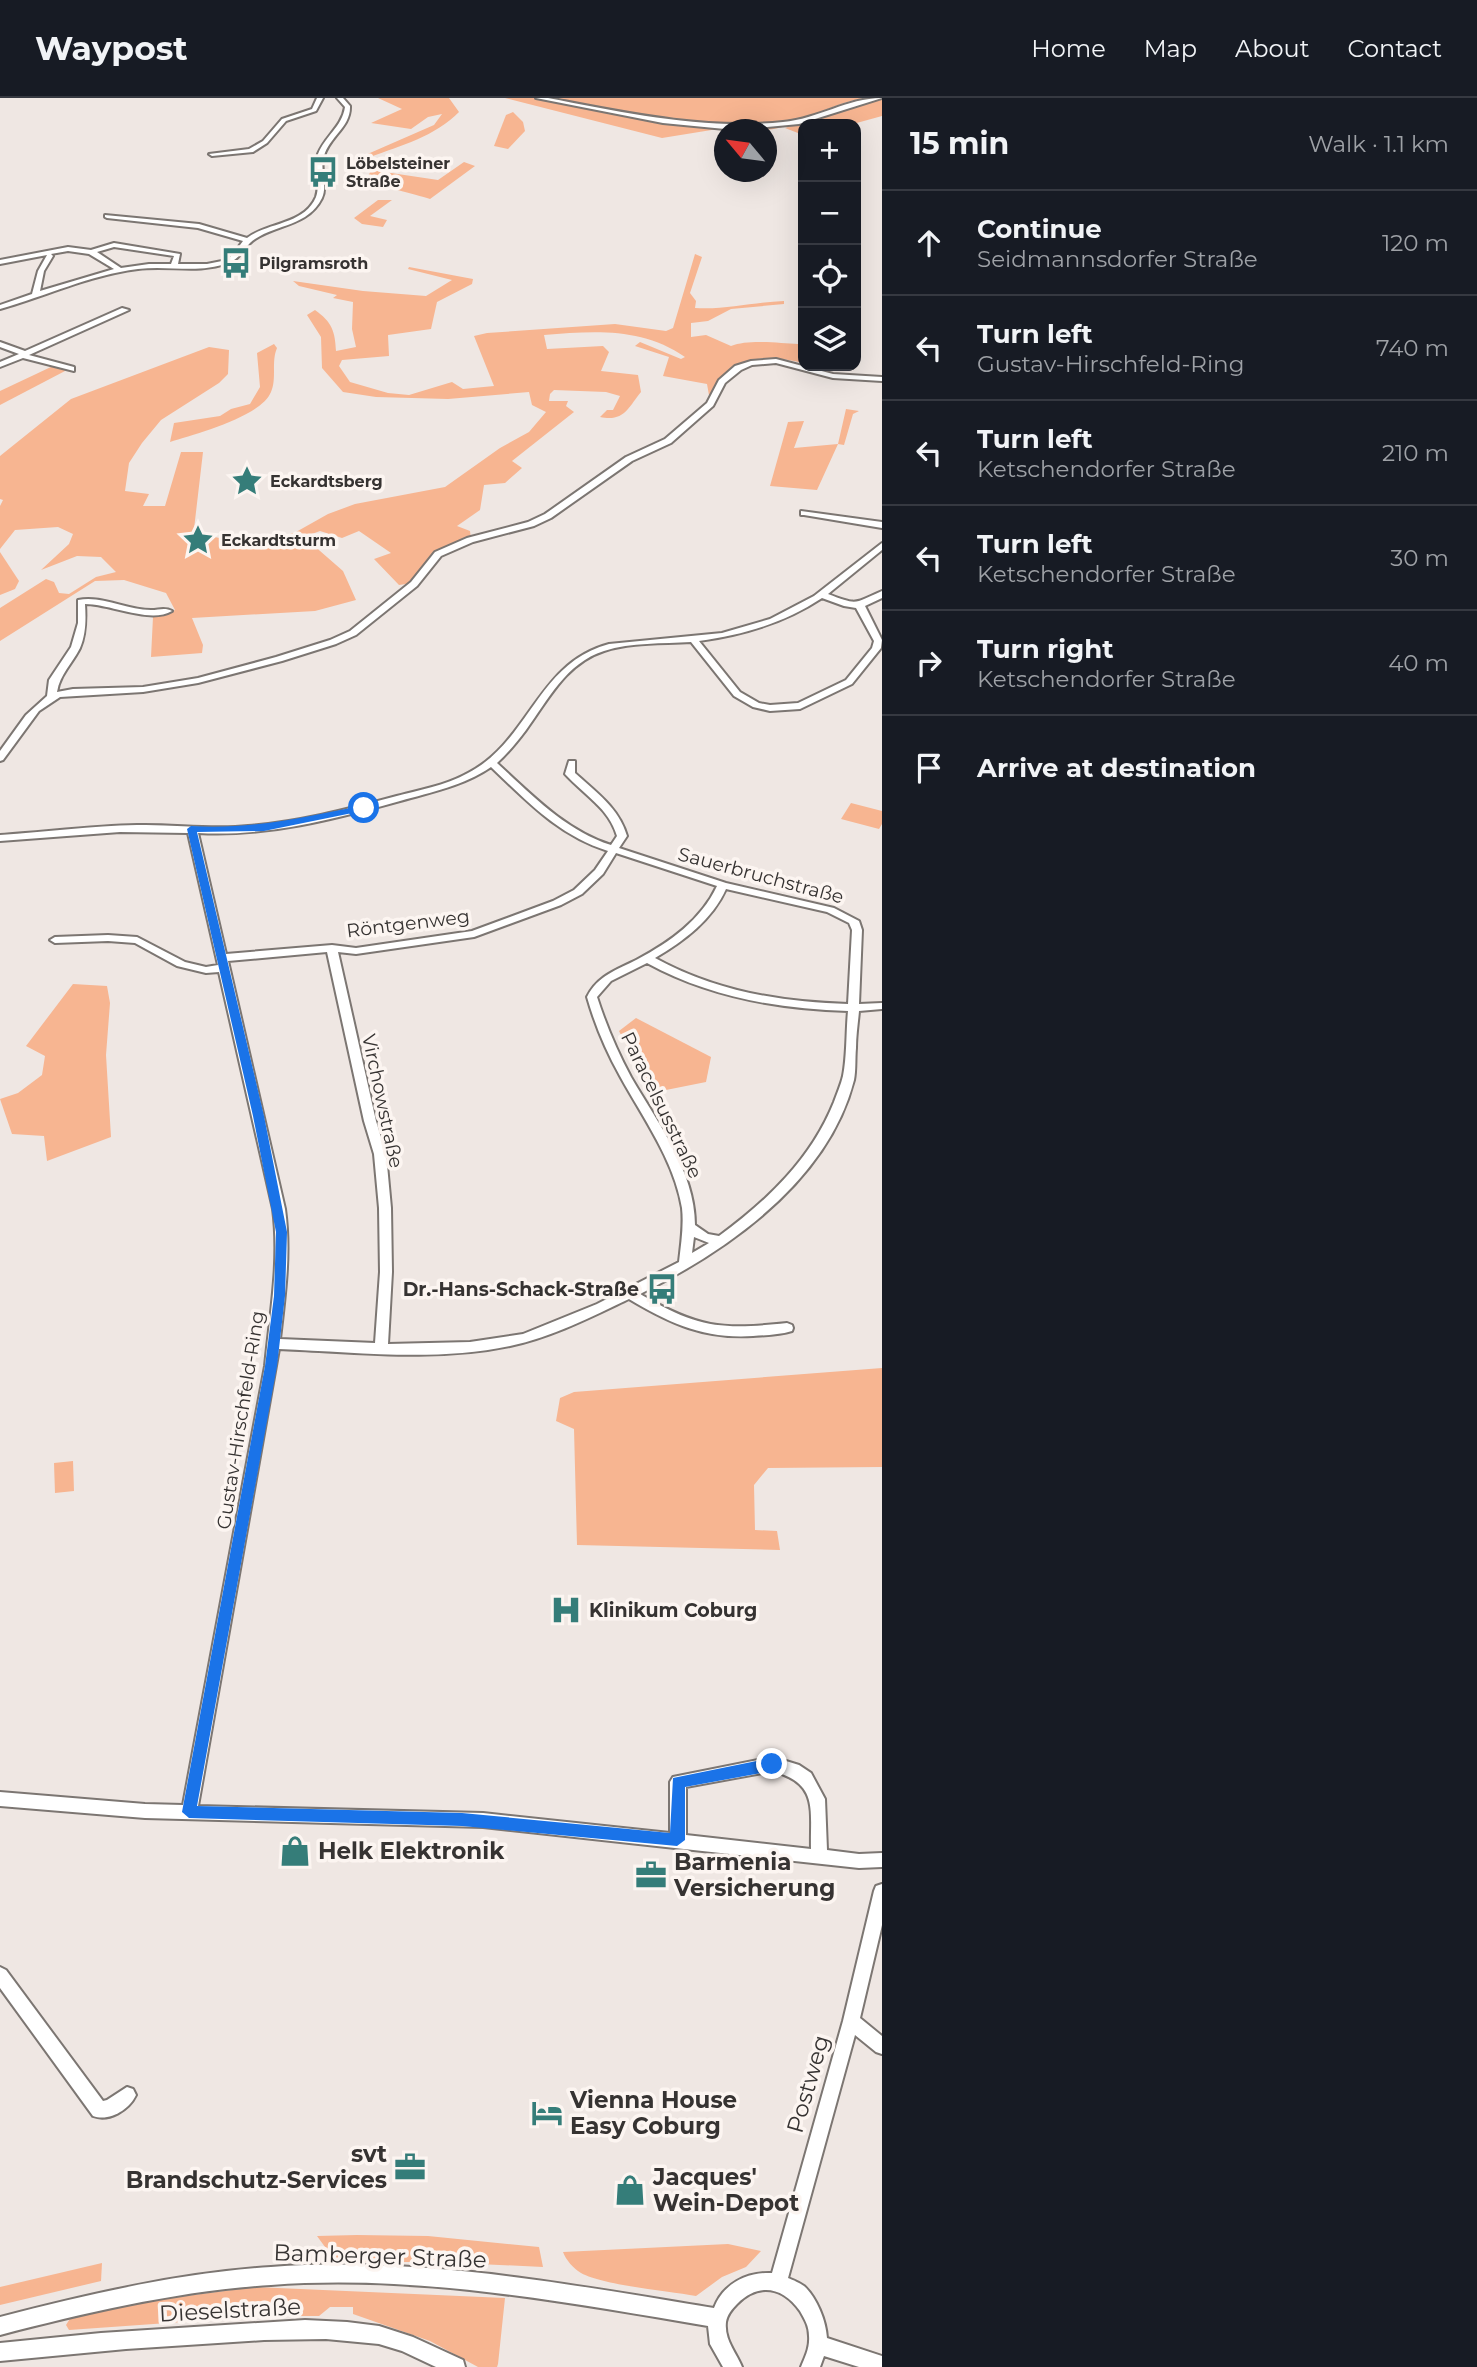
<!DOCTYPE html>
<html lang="en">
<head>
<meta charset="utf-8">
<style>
  body { margin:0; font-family:Montserrat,sans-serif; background:#20242c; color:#f1f3f6 }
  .controls { position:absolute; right:21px; top:21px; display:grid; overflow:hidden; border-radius:14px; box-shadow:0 7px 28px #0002 }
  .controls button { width:63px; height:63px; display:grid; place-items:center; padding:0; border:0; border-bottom:2px solid #363941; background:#171b24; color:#f1f3f6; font:35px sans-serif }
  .compass { position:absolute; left:714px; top:21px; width:63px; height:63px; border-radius:50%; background:#171b24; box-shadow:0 7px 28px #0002; rotate:299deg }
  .stop { position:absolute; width:21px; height:21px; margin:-16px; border:5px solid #1a73e8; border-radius:50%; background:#fff }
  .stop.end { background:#1a73e8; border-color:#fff; box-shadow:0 2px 7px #0008 }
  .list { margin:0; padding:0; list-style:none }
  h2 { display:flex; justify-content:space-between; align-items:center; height:91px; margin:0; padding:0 28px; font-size:30px }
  h2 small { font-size:23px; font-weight:400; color:#9ea1a6 }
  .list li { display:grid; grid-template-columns:46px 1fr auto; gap:21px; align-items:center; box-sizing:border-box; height:105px; padding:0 28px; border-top:2px solid #363941 }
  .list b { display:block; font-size:26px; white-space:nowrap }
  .list p { margin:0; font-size:23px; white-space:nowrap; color:#9ea1a6 }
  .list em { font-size:23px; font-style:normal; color:#9ea1a6 }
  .icon { flex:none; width:38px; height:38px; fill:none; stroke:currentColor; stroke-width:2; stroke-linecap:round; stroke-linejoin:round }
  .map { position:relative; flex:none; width:882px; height:2269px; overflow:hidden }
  header { display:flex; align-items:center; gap:42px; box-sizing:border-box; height:98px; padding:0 35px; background:#171b24; border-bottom:2px solid #363941 }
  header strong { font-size:33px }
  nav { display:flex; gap:38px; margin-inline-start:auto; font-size:24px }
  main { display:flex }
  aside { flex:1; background:#171b24 }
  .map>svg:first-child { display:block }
  .green { fill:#f7b591 }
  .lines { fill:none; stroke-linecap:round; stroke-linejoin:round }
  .minor-casing { stroke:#7c7672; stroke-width:4 }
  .minor { fill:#fff; fill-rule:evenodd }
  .route { fill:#1a73e8 }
  .labels { text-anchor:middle; stroke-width:7; stroke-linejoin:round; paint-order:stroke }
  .far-poi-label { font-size:16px; font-weight:bold; fill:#363332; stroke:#fcf5f1; text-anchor:start }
  .street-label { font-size:19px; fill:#363332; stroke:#fcf5f1 }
  .poi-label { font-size:19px; font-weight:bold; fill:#363332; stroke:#fcf5f1; text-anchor:end }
  .near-poi-label { font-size:23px; font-weight:bold; fill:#363332; stroke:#fcf5f1; text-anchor:start }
  .near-street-label { font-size:23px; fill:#363332; stroke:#fcf5f1 }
</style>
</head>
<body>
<header>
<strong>Waypost</strong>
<nav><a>Home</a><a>Map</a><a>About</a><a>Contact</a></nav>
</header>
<main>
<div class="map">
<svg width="882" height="2269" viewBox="0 0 882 2269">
  <rect width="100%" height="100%" fill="#efe7e3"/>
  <g class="green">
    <path d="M 378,0 L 449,0 L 459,14 C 436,38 400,48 370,59 L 363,58 L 434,27 L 442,16 L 428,19 L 411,31 L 371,25 L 402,11 Z"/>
    <path d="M 505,0 L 865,0 C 837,4 810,20 782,29 C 767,34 748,32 732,31 L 730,29 L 662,40 Z"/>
    <path d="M 882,1 L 882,18 L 853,26 L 803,26 L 803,37 L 785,30 L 863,3 Z"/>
    <path d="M 513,14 L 523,24 L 525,33 L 508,51 L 494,48 L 506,17 Z"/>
    <path d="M 464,64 L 475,68 L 430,101 C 416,96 375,88 368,79 L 371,72 L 438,82 Z"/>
    <path d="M 378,102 L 392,102 L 370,118 L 387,122 L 383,129 L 362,126 L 354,120 Z"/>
    <path d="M 695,156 L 702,159 L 690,195 L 696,203 L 695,210 C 725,212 754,204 784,203 L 784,206 L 731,211 L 708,223 L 691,225 L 691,239 L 706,237 L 731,248 C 748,241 779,245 798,246 L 803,265 C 783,260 750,256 733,271 C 724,279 717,293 710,303 L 707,286 L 663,278 L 669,259 L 635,248 L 640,244 L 681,261 L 685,259 C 642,229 594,233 544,237 L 547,251 L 603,248 L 609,254 L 601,273 L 638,277 L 641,294 C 628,310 624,324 600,319 L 607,312 L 613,312 L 620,298 L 606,294 L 554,292 L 550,296 L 549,303 L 568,303 L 566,308 L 574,314 L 512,363 L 522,370 L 505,385 L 484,387 L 480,412 L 457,428 L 470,433 L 471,441 L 428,460 L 413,485 L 399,487 L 374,461 L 391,455 L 359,433 L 342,440 L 320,433 L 304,439 L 343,473 L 356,502 L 315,513 L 192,520 L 203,547 L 202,555 L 151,559 L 153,519 L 175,512 L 166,495 L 124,482 L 95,483 L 0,543 L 0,510 L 46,481 L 54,484 L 59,495 L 69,496 L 96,479 L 116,474 L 101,459 L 77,458 L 41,472 L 69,446 L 73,436 L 58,429 L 15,432 L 0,451 L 0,408 L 3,402 L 0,401 L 0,358 L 71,301 L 209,249 L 229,252 L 228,276 L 219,285 L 161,322 L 142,345 L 129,365 L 125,393 L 149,396 L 143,408 L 165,408 L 181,354 L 203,354 L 194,431 L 199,436 L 256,447 L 296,434 L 328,416 L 355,406 L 445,389 L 500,350 L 529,334 L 546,314 L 532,307 L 529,294 L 448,301 L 376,299 L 343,294 L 322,270 L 321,239 L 307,217 L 315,212 C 332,224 335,233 336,253 L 356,249 L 352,231 L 353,204 L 333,200 L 337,197 L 299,188 L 293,183 L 363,193 L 426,198 L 452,182 L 408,171 L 409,169 L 473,181 L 472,186 L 437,204 L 431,231 L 388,237 L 389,258 L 342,262 L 339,268 L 350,284 L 388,295 L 409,297 L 452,284 L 463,291 L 494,288 L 474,238 L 487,235 L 615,226 L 666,233 L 673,230 Z"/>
    <path d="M 274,246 L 277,250 C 271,264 277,280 271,294 C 261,319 195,336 170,344 L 174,325 L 220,318 L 231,311 L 250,306 L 260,289 L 257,255 Z"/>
    <path d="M 53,268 L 64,270 L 65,273 L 0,307 L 0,293 Z"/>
    <path d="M 846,311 L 859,313 L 853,316 L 844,347 L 838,346 L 817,392 L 770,388 L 788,324 L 804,323 L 794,350 L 838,346 Z"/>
    <path d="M 0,454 L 19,483 L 15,491 L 0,497 Z"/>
    <path d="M 851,705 L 882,713 L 882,726 L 879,731 L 841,721 Z"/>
    <path d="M 73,886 L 107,888 L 110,905 L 106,957 L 111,1039 L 47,1063 L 44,1038 L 12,1036 L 0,1001 L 18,995 L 42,977 L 45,958 L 26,948 Z"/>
    <path d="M 636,920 L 711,959 L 706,984 L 651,995 L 619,933 Z"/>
    <path d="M 882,1270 L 882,1369 L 768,1370 L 754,1387 L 755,1432 L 777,1433 L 780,1452 L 577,1447 L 574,1331 L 556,1323 L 560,1300 L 574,1294 Z"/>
    <path d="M 73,1363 L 74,1393 L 55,1395 L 54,1365 Z"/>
    <path d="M 357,2137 L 428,2138 L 539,2149 L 543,2169 L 436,2164 L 336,2164 L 317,2138 Z"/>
    <path d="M 728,2146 L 761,2153 L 746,2169 L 722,2179 L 696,2198 C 668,2193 602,2187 581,2175 C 573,2170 566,2162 563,2154 Z"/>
    <path d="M 102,2165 L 101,2183 L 0,2207 L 0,2189 Z"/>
    <path d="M 255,2189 L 505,2200 L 498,2266 L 497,2269 L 478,2269 L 430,2243 L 353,2216 L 353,2209 L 330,2209 L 319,2218 L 268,2218 L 69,2232 L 66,2227 L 71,2219 L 155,2202 Z"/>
  </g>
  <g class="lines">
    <defs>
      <g id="minor">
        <path d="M 317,0 L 323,0 L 316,13 L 286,23 L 267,45 L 253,54 L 212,58 L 209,56 L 249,51 L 263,43 L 282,21 L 312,11 Z"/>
        <path d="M 337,0 L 343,0 L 350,8 C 351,29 329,39 324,58 C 319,72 328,87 322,100 C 308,128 278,126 255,141 C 244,148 241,161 228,165 C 199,176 168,167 138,171 C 90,177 46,198 0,211 L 0,207 L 32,196 L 38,173 L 47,157 L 0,166 L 0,162 L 68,149 L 91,152 L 114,145 L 180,156 L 178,166 L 207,166 L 227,162 L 234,155 L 243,143 L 198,130 L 107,120 L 105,119 L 105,117 L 199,126 L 247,140 C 268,124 304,127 316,99 C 321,85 313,70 318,56 C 325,38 342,29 345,9 ZM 114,149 L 174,158 L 171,166 L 149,166 L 121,170 L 97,154 ZM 68,153 L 89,156 L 114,171 L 40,193 L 44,173 L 53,158 L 51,156 Z"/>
        <path d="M 536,0 L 548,0 C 626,15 704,32 783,24 C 818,21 847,0 882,0 L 799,26 L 756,30 L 725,31 L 663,25 Z"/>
        <path d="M 122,210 L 129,212 L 29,257 L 74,269 L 74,273 L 23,260 L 0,269 L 0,264 L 19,256 L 0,249 L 0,244 L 25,253 Z"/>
        <path d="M 776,261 L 833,276 L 882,279 L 882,283 L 833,280 L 776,265 L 752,267 L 741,272 L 725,285 L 713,308 L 671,345 L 632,363 L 551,420 L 534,428 L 473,444 L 441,458 L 417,488 L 356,537 L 336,546 L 282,563 L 198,585 L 143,594 L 60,599 L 39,613 L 3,662 L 0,663 L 0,653 L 26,617 L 47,598 L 49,582 L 71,549 L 78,525 L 78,502 C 102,497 126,512 151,512 C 159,512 165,509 172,513 C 150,526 111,506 85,506 C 86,521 86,536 80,550 C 72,566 60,576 57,594 L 73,591 L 143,589 L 198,580 L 276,559 L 330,542 L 350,533 L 411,484 L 435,454 L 467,440 L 528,424 L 545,416 L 626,359 L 665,341 L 707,305 L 719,282 L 735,268 L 751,263 Z"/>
        <path d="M 801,413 L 882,424 L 882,430 L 804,417 L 801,417 Z"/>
        <path d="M 882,445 L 882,452 L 828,496 C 859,508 854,505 882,493 L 882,500 L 865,508 L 882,542 L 881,550 L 852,586 L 800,611 L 770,613 L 753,609 L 734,598 L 691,544 C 662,546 632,544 604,553 C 566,565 548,602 526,632 C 517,644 508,655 497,665 C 532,697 565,732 611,747 L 617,738 C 609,710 584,697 565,676 L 569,663 L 575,663 L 575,675 C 596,694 619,710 627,738 L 619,750 L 726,785 L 834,810 L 859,823 L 862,832 L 859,906 L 882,905 L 882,911 L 859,913 C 858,925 856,937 856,950 C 855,961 856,972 854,982 C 828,1083 728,1152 640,1196 C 698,1230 721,1232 787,1225 L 792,1227 L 793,1230 L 792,1233 C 779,1237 766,1237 753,1238 C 704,1241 671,1226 629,1201 C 591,1219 552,1239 510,1248 C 435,1264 355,1254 279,1251 L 198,1708 L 483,1715 L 670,1735 L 670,1684 L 673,1679 L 773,1659 L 799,1667 L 811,1675 L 825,1701 L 827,1752 L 859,1756 L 882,1755 L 882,1769 L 859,1770 L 483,1729 L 145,1720 L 0,1708 L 0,1694 L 145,1706 L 183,1707 L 265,1268 C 270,1216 280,1163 273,1111 L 219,874 L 206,875 L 177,868 L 135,845 L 108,843 L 55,845 L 50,842 L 55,839 L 108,837 L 137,839 L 185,864 L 206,869 L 218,867 L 188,735 L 120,734 L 0,743 L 0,737 C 46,734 91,728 137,727 C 175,726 210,732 248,728 C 297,724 345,712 393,699 C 418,692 445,688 468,675 C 530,643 537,565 609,546 L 722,535 L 770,521 L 814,498 ZM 822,500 L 844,508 L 856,510 L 874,543 L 872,550 L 846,582 L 798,605 L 770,607 L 759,605 L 740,594 L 699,543 C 744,537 784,525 822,500 ZM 491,669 C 528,704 558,737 608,753 L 595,772 L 574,792 L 553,803 L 472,833 L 356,850 L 332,847 L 226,856 L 198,735 C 267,739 335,721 400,703 C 432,694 463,688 491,669 ZM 616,755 L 717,788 C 701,822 670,844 638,861 C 617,872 598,877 587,899 C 595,927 606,953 620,978 C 643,1020 674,1062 682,1110 C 684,1128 681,1146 679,1164 L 597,1206 L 523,1236 L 470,1244 L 388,1246 L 392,1174 L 391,1110 L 386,1056 L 376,1023 L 338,854 L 356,856 L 474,839 L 561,807 L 582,796 L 603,776 ZM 726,791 L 827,814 L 849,825 L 852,832 L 848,906 C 780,904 715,893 655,860 C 684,843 712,822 726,791 ZM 327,854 L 364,1023 L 374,1056 L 379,1110 L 380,1174 L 375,1245 L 280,1241 C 285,1198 291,1154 285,1111 L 228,863 ZM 647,865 C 709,899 778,911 848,913 C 846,934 847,958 843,978 C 841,987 837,995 834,1004 C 811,1061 768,1102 719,1138 L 708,1136 L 695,1127 C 695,1073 657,1024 631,979 C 617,953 606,927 597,899 L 611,883 ZM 694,1139 L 709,1145 L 692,1155 ZM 773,1673 C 819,1686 810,1711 811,1751 L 686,1737 L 686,1689 Z"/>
        <path d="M 882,1786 L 882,1827 L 860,1920 L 882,1938 L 882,1956 L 876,1954 L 855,1937 L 788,2180 C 793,2182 800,2185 804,2188 C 817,2200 826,2223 827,2240 L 882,2258 L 882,2269 L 859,2269 L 824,2258 L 820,2269 L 801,2269 C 805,2259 810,2250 809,2238 C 809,2228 805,2222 800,2213 C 783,2189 759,2184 737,2206 C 732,2211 727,2217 726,2224 C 724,2242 736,2254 742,2269 L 723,2269 L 710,2246 L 708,2228 C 565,2204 417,2176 271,2187 C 179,2193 89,2214 0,2237 L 0,2219 C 89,2196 179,2175 271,2169 C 419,2158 568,2186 714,2210 C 723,2186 746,2174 772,2175 L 843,1923 L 874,1793 L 876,1788 Z"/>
        <path d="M 0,1869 L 6,1872 L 103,2003 L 107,2002 L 127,1989 L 133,1991 L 136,1997 C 129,2012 109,2024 93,2018 L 0,1890 Z"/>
        <path d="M 305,2222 L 347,2224 L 379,2228 L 413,2239 L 463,2262 L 465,2269 L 436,2269 L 402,2253 L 379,2246 L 326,2241 L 264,2242 L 126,2251 L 0,2263 L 0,2245 L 101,2235 Z"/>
      </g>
    </defs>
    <use href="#minor" class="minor-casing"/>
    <use href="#minor" class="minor"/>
  </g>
  <path class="route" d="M 364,707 L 367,708 L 367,712 L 264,733 L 197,734 L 264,1018 L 287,1134 L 285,1198 L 277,1268 L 197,1708 L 462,1715 L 670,1735 L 673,1680 L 772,1660 L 777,1662 L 777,1671 L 772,1673 L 685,1689 L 685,1742 L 677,1748 L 462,1728 L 189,1720 L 182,1714 L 265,1268 L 274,1198 L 276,1134 L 253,1018 L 187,731 L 191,728 C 251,732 306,719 364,707 Z"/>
  <defs>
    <symbol id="bus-bare" viewBox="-9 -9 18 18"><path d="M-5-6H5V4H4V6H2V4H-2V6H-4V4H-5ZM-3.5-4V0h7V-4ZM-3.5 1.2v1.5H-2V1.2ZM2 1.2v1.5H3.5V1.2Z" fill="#357d79" stroke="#fcf5f1" stroke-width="2.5" paint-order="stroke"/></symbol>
    <symbol id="sight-bare" viewBox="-9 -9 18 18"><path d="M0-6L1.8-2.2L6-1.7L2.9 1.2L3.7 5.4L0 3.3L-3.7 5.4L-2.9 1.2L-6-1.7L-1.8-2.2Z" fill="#357d79" stroke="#fcf5f1" stroke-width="2.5" paint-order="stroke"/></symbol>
    <symbol id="hospital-bare" viewBox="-9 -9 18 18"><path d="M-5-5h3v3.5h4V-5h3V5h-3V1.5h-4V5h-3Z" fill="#357d79" stroke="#fcf5f1" stroke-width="2.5" paint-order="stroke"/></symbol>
    <symbol id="shop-bare" viewBox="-9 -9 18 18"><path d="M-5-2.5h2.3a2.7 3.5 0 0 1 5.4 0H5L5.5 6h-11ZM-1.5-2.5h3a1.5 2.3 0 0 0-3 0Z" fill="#357d79" stroke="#fcf5f1" stroke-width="2.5" paint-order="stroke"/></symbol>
    <symbol id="office-bare" viewBox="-9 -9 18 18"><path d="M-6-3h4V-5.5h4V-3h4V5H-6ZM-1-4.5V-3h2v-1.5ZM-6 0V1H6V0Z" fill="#357d79" stroke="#fcf5f1" stroke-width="2.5" paint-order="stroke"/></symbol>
    <symbol id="hotel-bare" viewBox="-9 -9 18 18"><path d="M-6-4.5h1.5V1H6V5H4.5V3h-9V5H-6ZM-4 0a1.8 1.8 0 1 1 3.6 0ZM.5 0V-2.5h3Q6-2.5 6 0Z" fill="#357d79" stroke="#fcf5f1" stroke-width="2.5" paint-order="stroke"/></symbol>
  </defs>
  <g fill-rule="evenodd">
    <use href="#bus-bare" x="301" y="52" width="44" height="44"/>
    <use href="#bus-bare" x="214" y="143" width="44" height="44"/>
    <use href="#sight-bare" x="225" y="361" width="44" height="44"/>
    <use href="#sight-bare" x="176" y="420" width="44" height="44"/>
    <use href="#bus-bare" x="640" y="1169" width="44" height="44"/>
    <use href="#hospital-bare" x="544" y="1490" width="44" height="44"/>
    <use href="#shop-bare" x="273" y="1731" width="44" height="44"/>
    <use href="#office-bare" x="629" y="1755" width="44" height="44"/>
    <use href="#hotel-bare" x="525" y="1993" width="44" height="44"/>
    <use href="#office-bare" x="388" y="2047" width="44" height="44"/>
    <use href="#shop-bare" x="608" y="2070" width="44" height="44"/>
  </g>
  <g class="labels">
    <g class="far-poi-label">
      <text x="346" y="71">Löbelsteiner<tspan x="346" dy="18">Straße</tspan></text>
      <text x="259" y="171">Pilgramsroth</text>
      <text x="270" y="389">Eckardtsberg</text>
      <text x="221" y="448">Eckardtsturm</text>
    </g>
    <g class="street-label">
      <text transform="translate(761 777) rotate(15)" y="7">Sauerbruchstraße</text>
      <text transform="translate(408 825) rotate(-7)" y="7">Röntgenweg</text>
      <text transform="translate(383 1003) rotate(78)" y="7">Virchowstraße</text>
      <text transform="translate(662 1007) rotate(64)" y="7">Paracelsusstraße</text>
      <text transform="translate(240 1322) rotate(-81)" y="7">Gustav-Hirschfeld-Ring</text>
    </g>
    <g class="poi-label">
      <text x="639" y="1198">Dr.-Hans-Schack-Straße</text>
      <text x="589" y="1519" text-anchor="start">Klinikum Coburg</text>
    </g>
    <g class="near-poi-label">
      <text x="318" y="1761">Helk Elektronik</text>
      <text x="674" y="1772">Barmenia<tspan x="674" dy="26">Versicherung</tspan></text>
      <text x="570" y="2010">Vienna House<tspan x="570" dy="26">Easy Coburg</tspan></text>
      <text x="387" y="2064" text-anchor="end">svt<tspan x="387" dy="26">Brandschutz-Services</tspan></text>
      <text x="653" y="2087">Jacques'<tspan x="653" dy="26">Wein-Depot</tspan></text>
    </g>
    <g class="near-street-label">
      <text transform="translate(808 1986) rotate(-74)" y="8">Postweg</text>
      <text transform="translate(380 2158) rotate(2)" y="8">Bamberger Straße</text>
      <text transform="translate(230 2212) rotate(-3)" y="8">Dieselstraße</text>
    </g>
  </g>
</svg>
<div class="controls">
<button>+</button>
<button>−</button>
<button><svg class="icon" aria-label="locate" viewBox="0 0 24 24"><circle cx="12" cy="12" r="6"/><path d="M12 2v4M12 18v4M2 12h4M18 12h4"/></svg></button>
<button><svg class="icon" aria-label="layers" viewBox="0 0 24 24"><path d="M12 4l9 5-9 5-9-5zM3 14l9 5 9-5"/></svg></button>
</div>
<svg class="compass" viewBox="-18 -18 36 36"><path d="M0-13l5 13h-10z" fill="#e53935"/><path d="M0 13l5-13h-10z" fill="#9ea1a6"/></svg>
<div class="stop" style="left:364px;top:710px"></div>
<div class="stop end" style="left:772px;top:1666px"></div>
</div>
<aside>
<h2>15 min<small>Walk · 1.1 km</small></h2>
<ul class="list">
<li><svg class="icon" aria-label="ahead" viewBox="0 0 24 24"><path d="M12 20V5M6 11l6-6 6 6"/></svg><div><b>Continue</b><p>Seidmannsdorfer Straße</p></div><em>120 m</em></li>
<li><svg class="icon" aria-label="left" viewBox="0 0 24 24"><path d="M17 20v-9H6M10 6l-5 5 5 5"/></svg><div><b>Turn left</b><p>Gustav-Hirschfeld-Ring</p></div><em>740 m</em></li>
<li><svg class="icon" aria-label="left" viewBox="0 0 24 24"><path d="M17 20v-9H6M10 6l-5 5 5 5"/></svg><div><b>Turn left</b><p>Ketschendorfer Straße</p></div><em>210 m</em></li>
<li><svg class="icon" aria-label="left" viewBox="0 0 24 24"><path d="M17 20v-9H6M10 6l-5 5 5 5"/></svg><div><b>Turn left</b><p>Ketschendorfer Straße</p></div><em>30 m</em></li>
<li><svg class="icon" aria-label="right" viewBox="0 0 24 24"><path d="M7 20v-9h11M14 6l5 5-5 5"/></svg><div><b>Turn right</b><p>Ketschendorfer Straße</p></div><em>40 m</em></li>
<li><svg class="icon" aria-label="arrive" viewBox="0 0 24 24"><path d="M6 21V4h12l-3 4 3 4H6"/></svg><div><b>Arrive at destination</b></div></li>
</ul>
</aside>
</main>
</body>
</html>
